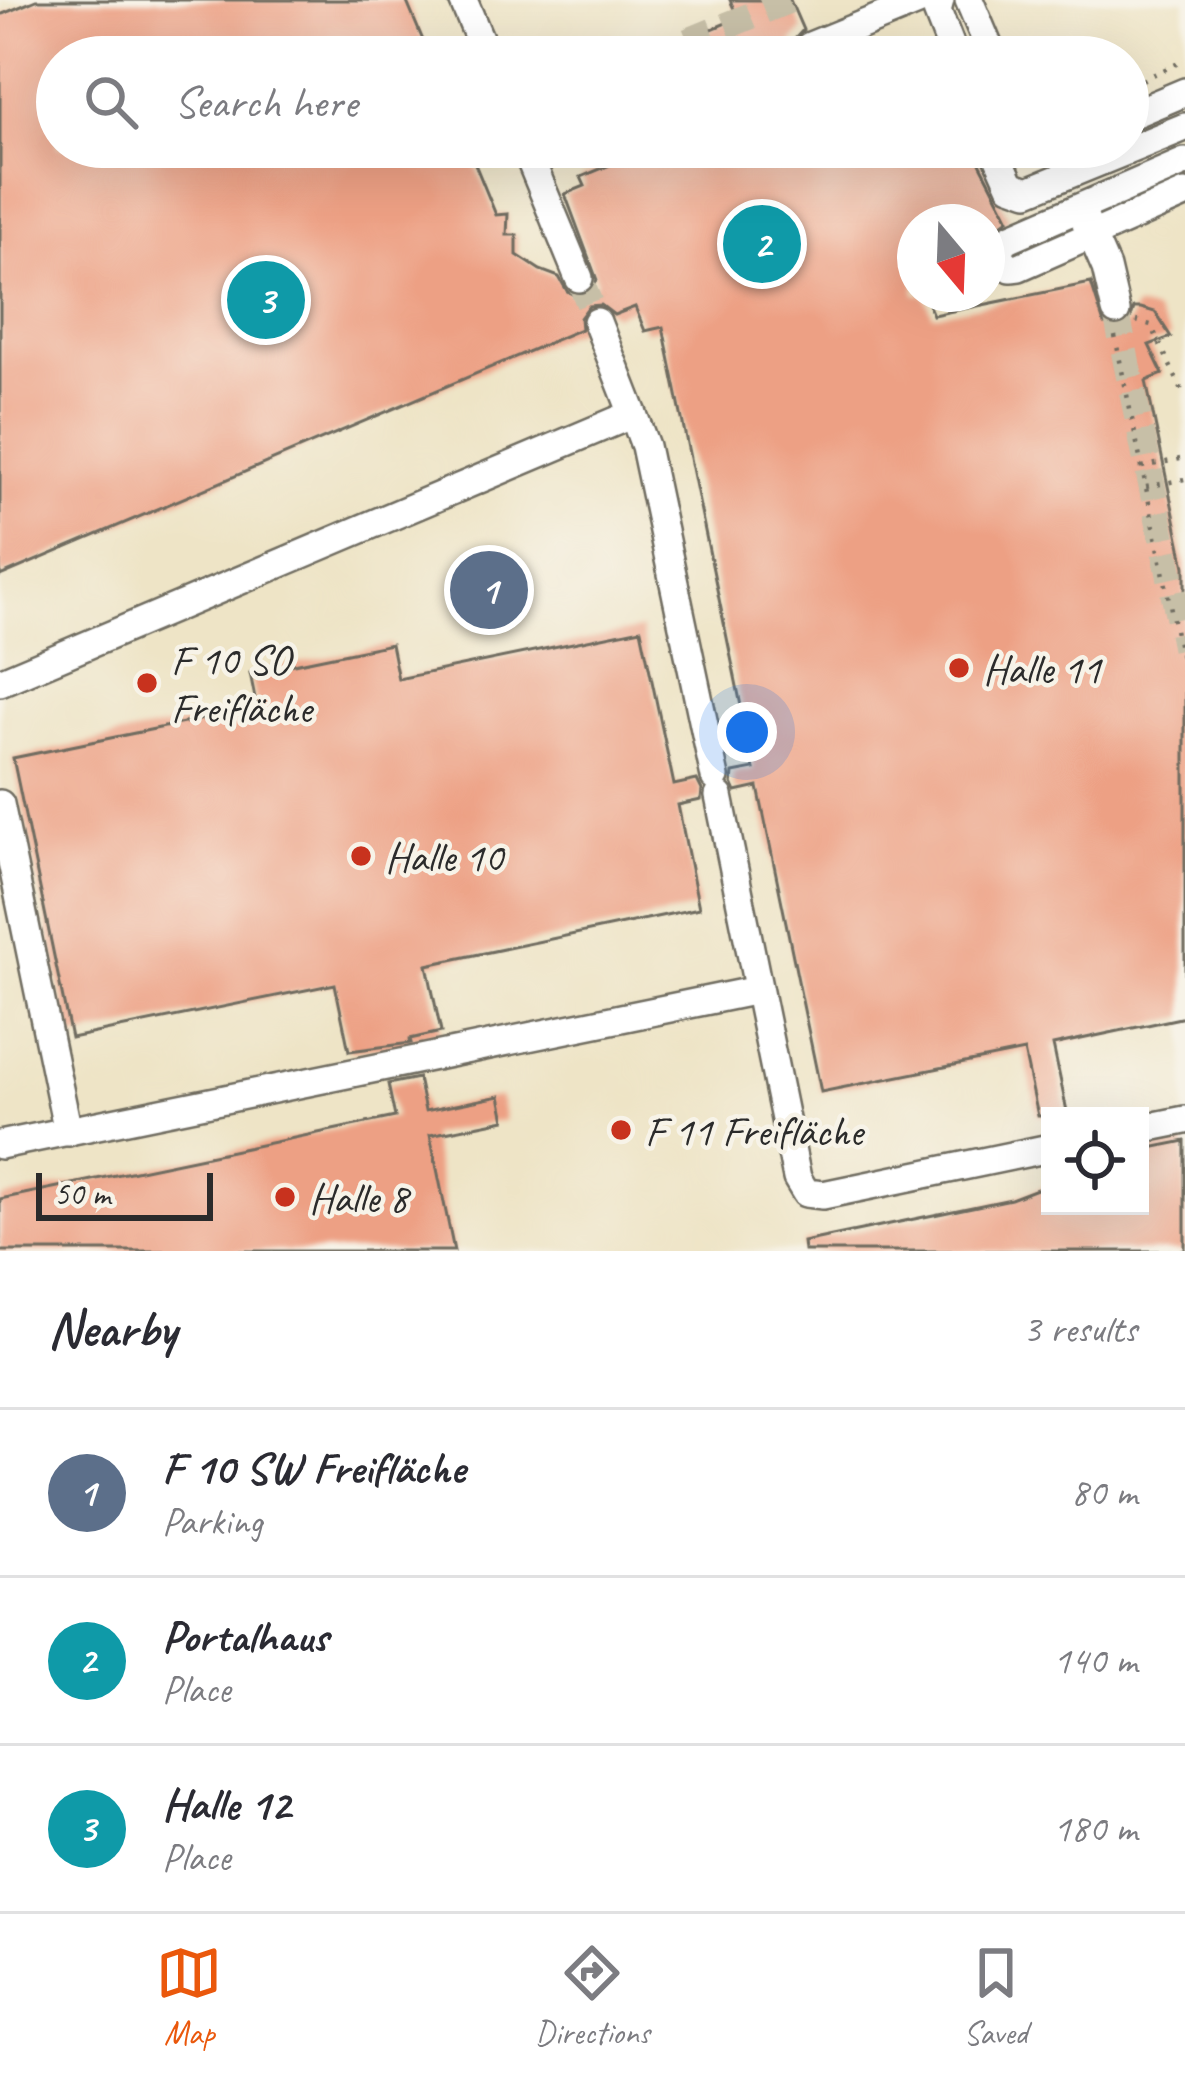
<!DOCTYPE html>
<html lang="en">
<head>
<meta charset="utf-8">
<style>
  body { margin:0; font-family:Caveat,sans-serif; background:#f2f2f3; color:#2b2b33 }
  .controls { position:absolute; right:36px; bottom:36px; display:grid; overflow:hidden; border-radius:0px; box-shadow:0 12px 48px #0002 }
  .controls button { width:108px; height:108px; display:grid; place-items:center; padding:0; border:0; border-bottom:3px solid #e1e1e2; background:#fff; color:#2b2b33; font:60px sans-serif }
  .compass { position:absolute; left:897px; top:204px; width:108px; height:108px; border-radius:50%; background:#fff; box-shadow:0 12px 48px #0002; rotate:161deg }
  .scale { position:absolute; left:36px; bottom:30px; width:177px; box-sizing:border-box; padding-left:12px; border:6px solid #2b2b2b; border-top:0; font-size:33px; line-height:42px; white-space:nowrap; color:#2b2b2b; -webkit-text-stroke:9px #f7f3e8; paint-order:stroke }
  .you { position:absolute; left:747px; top:732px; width:42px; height:42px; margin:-30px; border:9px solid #fff; border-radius:50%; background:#1a73e8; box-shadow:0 0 0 18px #1a73e833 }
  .badge { display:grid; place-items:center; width:78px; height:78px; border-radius:50%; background:#ea580c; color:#fff; font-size:39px; font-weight:700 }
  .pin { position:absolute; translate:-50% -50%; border:6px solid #fff; box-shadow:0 3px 12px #0006 }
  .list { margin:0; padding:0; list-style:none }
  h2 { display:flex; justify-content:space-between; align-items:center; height:156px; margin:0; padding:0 48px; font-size:51px }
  h2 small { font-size:39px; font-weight:400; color:#7c7c81 }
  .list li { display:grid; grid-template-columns:78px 1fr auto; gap:36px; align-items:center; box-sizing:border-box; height:168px; padding:0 48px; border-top:3px solid #e1e1e2 }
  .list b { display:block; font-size:45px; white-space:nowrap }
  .list p { margin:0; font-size:39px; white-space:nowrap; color:#7c7c81 }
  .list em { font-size:39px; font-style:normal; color:#7c7c81 }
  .icon { flex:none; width:66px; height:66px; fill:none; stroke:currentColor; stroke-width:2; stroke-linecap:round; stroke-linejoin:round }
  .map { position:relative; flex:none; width:1185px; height:1251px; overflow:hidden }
  .search { position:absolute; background:#fff; box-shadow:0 12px 48px #0002; left:36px; right:36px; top:36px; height:132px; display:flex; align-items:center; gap:30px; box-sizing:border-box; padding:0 42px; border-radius:66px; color:#7c7c81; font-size:45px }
  .sheet { height:660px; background:#fff }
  nav { display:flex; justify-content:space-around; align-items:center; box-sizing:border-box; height:168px; border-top:3px solid #e1e1e2; background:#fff; font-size:33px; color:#7c7c81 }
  nav a { display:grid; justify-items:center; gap:6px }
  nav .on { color:#ea580c }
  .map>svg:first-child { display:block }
  .building { fill:#eda084 }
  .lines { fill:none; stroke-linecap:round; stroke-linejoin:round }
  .minor-tunnel { stroke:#c7bfa7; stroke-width:27; stroke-dasharray:27 14; stroke-linecap:butt }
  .minor-casing { stroke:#6f6c61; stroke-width:32 }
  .path { stroke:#6f6c61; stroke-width:4.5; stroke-dasharray:3 9; stroke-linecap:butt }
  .minor { stroke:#fff; stroke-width:27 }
  .poi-dot { fill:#c8321e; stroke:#f7f3e8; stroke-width:4.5 }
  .labels { text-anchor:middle; stroke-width:9; stroke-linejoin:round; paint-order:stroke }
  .poi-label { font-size:42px; fill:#2b2b2b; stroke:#f7f3e8; text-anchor:start }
</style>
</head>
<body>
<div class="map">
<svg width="1185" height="1251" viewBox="0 0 1185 1251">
  <rect width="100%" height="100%" fill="#f7f3e8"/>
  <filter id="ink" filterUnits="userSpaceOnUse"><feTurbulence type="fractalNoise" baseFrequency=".00833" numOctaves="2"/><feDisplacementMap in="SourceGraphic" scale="24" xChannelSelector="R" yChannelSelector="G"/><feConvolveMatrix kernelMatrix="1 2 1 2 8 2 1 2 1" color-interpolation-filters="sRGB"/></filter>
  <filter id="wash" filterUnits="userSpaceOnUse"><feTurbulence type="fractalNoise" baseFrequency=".004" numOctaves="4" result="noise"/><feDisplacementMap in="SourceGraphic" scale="48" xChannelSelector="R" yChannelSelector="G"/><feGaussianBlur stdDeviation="2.7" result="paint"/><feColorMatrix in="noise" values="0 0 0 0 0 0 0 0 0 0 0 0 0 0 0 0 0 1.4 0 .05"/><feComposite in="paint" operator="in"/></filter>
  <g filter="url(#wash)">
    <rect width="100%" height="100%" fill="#eee4c6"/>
    <g id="blocks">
      <g class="building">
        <path d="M 36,0 L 406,0 L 430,57 L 57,57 L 57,147 L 468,147 L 496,215 L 508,214 L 507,235 L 517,235 L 517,255 L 540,270 L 559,277 L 567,291 L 575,296 L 587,294 L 597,280 L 565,194 L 585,186 L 581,177 L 622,160 L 617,147 L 972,147 L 1009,219 L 987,234 L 987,222 L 915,222 L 915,294 L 924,294 L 933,315 L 1091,283 L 1104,324 L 1121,328 L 1129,323 L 1134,308 L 1141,308 L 1155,312 L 1171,337 L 1149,345 L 1163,374 L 1146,381 L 1185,567 L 1185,1017 L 1053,1045 L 1068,1116 L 1038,1116 L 1024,1051 L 821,1092 L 758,787 L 736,792 L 732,783 L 733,773 L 754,769 L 663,327 L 645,331 L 635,307 L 614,315 L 601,305 L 589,306 L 580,318 L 581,329 L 0,576 L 0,15 Z"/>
        <path d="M 730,0 L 790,0 L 803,30 L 792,42 L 795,55 L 646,57 L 738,18 Z"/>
        <path d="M 610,35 L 619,57 L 559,57 Z"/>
        <path d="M 641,629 L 674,785 L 697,780 L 702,790 L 701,800 L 678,805 L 699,908 L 427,965 L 441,1032 L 410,1039 L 411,1043 L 349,1051 L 335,984 L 71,1038 L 13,758 L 257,708 L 250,673 L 391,644 L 398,679 Z"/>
        <path d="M 418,1078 L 425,1111 L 500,1096 L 505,1120 L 430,1135 L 454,1251 L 0,1251 L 0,1199 L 395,1117 L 388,1084 Z"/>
        <path d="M 1185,1141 L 1185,1251 L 804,1251 L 803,1242 L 1011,1199 L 1050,1184 L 1050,1206 L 1140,1206 L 1140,1150 Z"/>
      </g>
    </g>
  </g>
  <g filter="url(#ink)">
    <use href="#blocks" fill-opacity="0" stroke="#6f6c61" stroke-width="3"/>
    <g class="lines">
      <g class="minor-tunnel">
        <path d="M 650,57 L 789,0"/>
        <path d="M 783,57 L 810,46"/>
        <path d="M 579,278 L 597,322"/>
        <path d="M 1116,311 L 1185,648"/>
      </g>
      <defs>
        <g id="minor">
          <path d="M 463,0 L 487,57"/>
          <path d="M 940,0 L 937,11 L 955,57"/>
          <path d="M 969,0 L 993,57"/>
          <path d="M 810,46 L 923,0"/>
          <path d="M 1128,116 L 1185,92"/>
          <path d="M 525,147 L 579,278"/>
          <path d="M 994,147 L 1011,185 L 1028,191 L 1185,127"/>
          <path d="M 531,161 L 566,147"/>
          <path d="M 1185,162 L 1012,237 L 1003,242 L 999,257 L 1011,268 L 1019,267 L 1185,194"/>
          <path d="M 1085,220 L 1106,268 L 1116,311"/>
          <path d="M 633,414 L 645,446 L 715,777"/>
          <path d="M 0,682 L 633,414 L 597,322"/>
          <path d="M 719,796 L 797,1178 L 806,1193 L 823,1195 L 1045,1149"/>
          <path d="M 0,804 L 68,1132"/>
          <path d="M 1140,1129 L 1185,1120"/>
          <path d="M 0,1145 L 758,990"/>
        </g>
      </defs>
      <use href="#minor" class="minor-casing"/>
      <g class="path">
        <path d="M 1131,85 L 1185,60"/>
        <path d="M 1136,321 L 1151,325 L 1185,397"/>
        <path d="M 1115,336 L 1185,678"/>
        <path d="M 1142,467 L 1185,458"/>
        <path d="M 1146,487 L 1185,479"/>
      </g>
      <use href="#minor" class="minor"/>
    </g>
  </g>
  <g class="poi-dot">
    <circle cx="959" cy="668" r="12"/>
    <circle cx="147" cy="683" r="12"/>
    <circle cx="361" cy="856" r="12"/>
    <circle cx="621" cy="1130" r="12"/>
    <circle cx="285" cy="1197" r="12"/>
  </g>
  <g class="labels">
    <g class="poi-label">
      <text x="171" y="674">F 10 SO<tspan x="171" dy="48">Freifläche</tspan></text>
      <text x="983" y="683">Halle 11</text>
      <text x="385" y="871">Halle 10</text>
      <text x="645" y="1145">F 11 Freifläche</text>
      <text x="309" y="1212">Halle 8</text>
    </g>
  </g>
</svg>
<div class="controls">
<button><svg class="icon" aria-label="locate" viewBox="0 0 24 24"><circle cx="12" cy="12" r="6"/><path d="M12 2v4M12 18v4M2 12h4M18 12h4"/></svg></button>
</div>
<svg class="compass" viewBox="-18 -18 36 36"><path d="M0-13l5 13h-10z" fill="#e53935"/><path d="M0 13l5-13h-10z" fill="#7c7c81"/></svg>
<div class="scale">50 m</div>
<div class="you"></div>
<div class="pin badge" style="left:489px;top:590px;background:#5c6f8a">1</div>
<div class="pin badge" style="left:762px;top:244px;background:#0f9aa8">2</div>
<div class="pin badge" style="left:266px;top:300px;background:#0f9aa8">3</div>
<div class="search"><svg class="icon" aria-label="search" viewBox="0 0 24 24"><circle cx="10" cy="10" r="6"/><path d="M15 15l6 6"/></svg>Search here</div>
</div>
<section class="sheet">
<h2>Nearby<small>3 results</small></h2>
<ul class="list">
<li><span class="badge" style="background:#5c6f8a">1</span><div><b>F 10 SW Freifläche</b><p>Parking</p></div><em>80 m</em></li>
<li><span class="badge" style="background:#0f9aa8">2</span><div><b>Portalhaus</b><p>Place</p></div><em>140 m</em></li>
<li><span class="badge" style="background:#0f9aa8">3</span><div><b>Halle 12</b><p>Place</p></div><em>180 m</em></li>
</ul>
</section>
<nav>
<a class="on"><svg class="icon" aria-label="map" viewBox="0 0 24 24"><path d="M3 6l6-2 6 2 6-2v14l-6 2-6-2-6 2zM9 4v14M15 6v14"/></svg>Map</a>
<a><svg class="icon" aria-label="directions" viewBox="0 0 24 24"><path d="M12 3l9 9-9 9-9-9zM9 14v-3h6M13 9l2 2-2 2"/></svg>Directions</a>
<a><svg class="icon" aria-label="saved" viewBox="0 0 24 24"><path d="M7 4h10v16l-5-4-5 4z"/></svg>Saved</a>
</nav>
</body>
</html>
